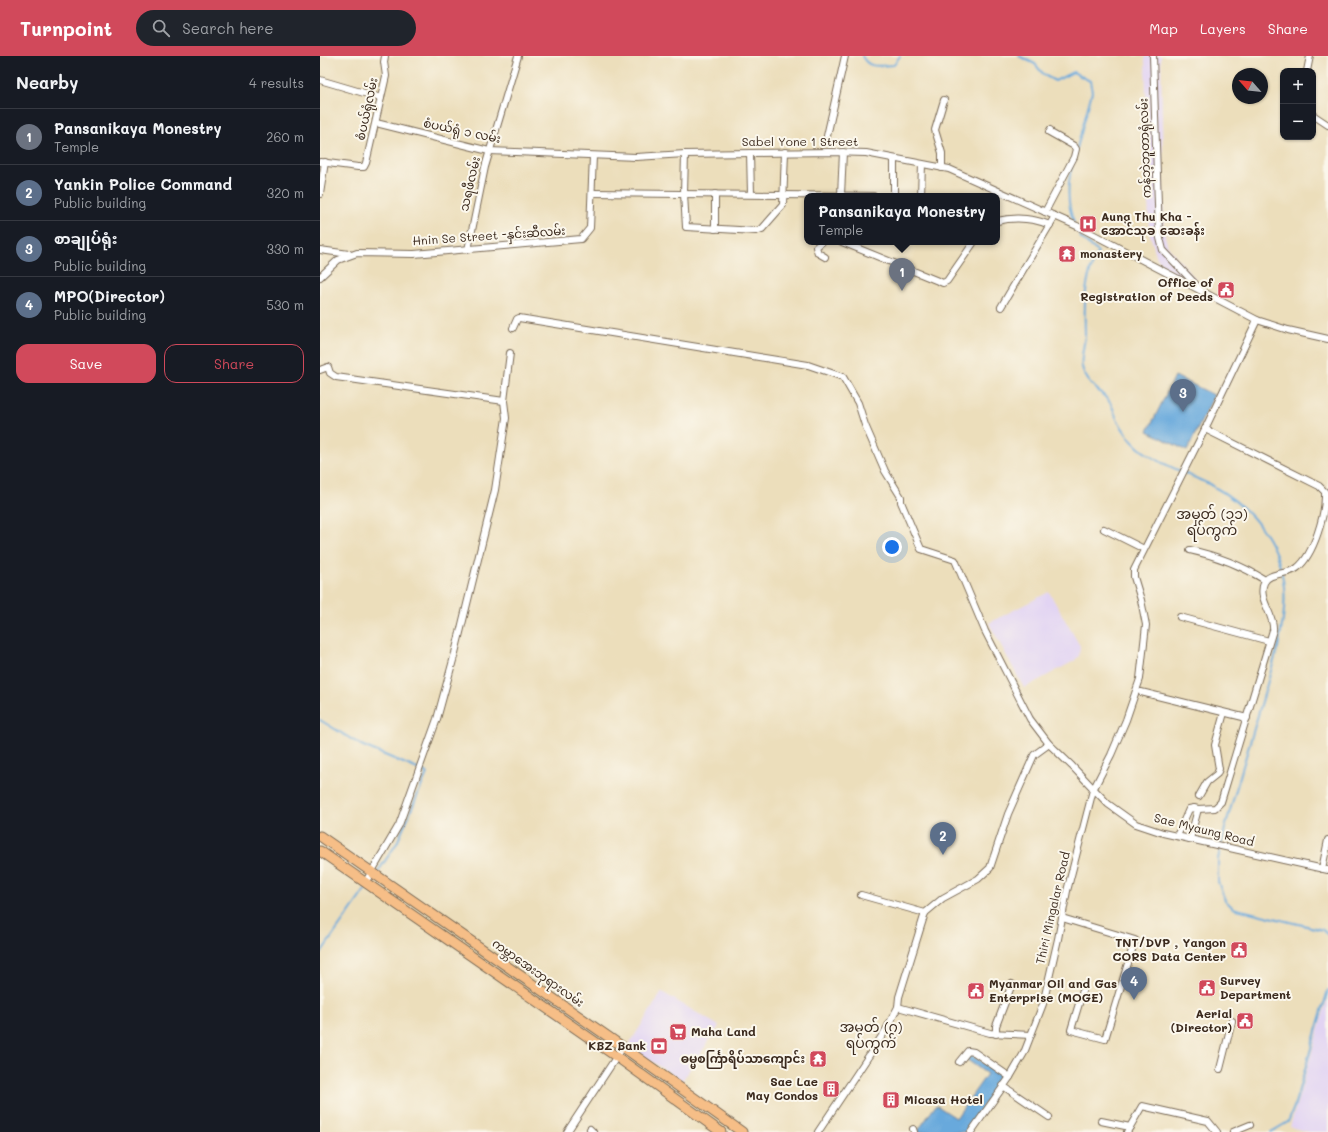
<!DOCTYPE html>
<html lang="en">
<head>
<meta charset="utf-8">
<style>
  body { margin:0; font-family:Mali,"Noto Sans Myanmar",sans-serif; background:#20242c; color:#f1f3f6 }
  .controls { position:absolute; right:12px; top:12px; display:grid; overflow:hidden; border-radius:8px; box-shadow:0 1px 3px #0004 }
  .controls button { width:36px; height:36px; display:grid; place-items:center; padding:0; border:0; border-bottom:1px solid #363941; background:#171b24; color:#f1f3f6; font:20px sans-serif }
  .compass { position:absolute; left:912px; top:12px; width:36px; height:36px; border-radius:50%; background:#171b24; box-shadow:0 1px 3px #0004; rotate:297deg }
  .you { position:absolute; left:572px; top:491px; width:14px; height:14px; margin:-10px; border:3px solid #fff; border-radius:50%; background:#1a73e8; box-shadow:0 0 0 6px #1a73e833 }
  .badge { display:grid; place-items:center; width:26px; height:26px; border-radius:50%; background:#d1495b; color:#fff; font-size:13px; font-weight:700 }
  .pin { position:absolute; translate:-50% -33px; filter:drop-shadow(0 1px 2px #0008) }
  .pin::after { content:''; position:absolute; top:21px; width:14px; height:12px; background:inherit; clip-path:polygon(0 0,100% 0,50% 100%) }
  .popup { position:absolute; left:484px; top:137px; width:196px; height:52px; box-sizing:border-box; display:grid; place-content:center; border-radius:8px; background:#171b24; filter:drop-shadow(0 1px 3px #0005); font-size:13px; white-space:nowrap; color:#9ea1a6 }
  .popup b { font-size:15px; color:#f1f3f6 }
  .popup::after { content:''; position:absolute; left:50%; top:100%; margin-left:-8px; border:8px solid transparent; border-top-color:#171b24 }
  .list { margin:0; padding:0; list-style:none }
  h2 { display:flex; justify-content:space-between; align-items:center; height:52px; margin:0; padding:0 16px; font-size:17px }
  h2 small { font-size:13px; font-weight:400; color:#9ea1a6 }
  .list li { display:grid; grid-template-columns:26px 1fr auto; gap:12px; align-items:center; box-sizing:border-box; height:56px; padding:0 16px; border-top:1px solid #363941 }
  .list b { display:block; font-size:15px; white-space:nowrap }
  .list p { margin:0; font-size:13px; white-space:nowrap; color:#9ea1a6 }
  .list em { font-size:13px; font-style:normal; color:#9ea1a6 }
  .actions { display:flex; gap:8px; padding:12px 16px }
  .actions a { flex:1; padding:9px 0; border:1px solid #d1495b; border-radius:12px; text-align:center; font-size:14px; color:#d1495b }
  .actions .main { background:#d1495b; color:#fff }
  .icon { flex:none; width:22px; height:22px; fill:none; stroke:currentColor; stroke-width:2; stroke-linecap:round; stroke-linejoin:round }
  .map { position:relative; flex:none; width:1008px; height:1076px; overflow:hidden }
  header { display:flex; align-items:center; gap:24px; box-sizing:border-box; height:56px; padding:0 20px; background:#d1495b; color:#fff }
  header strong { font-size:19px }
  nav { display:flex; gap:22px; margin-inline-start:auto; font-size:14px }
  .search { width:280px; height:36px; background:#20242c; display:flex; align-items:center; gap:10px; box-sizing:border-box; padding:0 14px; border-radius:22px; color:#9ea1a6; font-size:15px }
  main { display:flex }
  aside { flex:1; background:#171b24 }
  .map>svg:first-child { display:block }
  .built { fill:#e2d4f3 }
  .water { fill:#68a9dc; stroke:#526a7d }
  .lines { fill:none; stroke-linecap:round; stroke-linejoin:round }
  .stream { stroke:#68a9dc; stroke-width:2 }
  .street-casing { stroke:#796955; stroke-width:8 }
  .primary-casing { stroke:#796955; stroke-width:11 }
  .street { stroke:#fff; stroke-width:6 }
  .primary { stroke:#f6be87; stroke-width:9 }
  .labels { text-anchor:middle; stroke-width:4; stroke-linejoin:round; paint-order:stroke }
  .street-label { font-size:12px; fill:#3b2a1e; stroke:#fbf7ec }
  .poi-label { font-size:12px; font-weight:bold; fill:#3b2a1e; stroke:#fbf7ec; text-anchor:start }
  .quarter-label { font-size:14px; fill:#3b2a1e; stroke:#fbf7ec }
</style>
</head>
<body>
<header>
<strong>Turnpoint</strong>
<div class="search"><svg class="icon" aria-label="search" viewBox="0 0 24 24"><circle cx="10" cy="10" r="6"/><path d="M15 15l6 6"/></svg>Search here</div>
<nav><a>Map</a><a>Layers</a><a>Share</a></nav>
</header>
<main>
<aside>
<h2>Nearby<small>4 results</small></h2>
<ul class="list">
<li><span class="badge" style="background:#6b7280">1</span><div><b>Pansanikaya Monestry</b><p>Temple</p></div><em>260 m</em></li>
<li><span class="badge" style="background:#5c6f8a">2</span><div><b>Yankin Police Command</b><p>Public building</p></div><em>320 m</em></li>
<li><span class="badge" style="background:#5c6f8a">3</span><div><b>စာချုပ်ရုံး</b><p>Public building</p></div><em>330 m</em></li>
<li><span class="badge" style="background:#5c6f8a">4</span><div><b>MPO(Director)</b><p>Public building</p></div><em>530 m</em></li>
</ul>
<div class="actions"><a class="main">Save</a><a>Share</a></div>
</aside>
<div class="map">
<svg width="1008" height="1076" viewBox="0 0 1008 1076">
  <rect width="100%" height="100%" fill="#fbf7ec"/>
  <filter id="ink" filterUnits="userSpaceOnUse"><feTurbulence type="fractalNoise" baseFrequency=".025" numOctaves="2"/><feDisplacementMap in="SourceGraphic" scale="8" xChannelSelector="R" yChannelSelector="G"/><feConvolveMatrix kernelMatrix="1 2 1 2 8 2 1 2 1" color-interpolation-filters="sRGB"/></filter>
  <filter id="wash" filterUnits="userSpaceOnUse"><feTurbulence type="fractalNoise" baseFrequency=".012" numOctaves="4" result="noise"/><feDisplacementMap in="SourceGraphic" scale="16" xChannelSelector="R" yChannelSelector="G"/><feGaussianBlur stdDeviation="0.9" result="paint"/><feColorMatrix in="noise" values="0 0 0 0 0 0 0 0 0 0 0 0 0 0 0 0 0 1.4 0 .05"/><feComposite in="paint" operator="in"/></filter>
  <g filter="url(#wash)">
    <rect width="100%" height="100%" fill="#ecdebb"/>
    <g class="built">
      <path d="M 825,0 L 841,0 L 844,176 L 848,191 L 885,234 L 844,211 L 837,202 L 829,176 Z"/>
      <path d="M 729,536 L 760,590 L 759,600 L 754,605 L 704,632 L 669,567 Z"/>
      <path d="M 342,936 L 399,970 L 362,1025 L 308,990 Z"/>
      <path d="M 1008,941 L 1008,1076 L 988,1076 L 970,1071 Z"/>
    </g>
    <g class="water">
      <path d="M 855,320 L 894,339 L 867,395 L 828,375 Z"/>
      <path d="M 650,998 L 683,1021 L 645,1076 L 597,1076 L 616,1049 L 636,1062 L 667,1018 L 646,1003 Z"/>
    </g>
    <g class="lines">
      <g class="stream">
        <path d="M 542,0 C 549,14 560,9 574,9 L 580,0"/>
        <path d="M 699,0 L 715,8 L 724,19 L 735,25 L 753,16 L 770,25 L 772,36 L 757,92"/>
        <path d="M 752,110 C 747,128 747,149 754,166"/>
        <path d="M 757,172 L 761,182 L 778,196 C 764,222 764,249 765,278 C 765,288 760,302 762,311 C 766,327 778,333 788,344 C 793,349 794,357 797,363 C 802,372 811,385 819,392 C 839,408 866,417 889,428 C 929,449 959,484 964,531 C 966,551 962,571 958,591 L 906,768 L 898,803 L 898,826 L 905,844 L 913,852 L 1003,874 L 1008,879"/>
        <path d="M 0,664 L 41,689 L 107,717 L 77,787 L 57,817"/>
        <path d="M 0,898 L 47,831"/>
        <path d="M 951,1076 L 968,1066 L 974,1051 L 1008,934"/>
      </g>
    </g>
  </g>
  <g filter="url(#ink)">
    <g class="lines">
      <defs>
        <g id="street">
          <path d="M 833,0 L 839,178 L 843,194 L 880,233"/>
          <path d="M 987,15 L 990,0"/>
          <path d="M 0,24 L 61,42"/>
          <path d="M 993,59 L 1008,69"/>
          <path d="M 56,67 L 169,95 L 316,101 L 365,98 L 510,96 L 546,97 L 629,113 L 757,170 L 937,264 L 968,274 L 1008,283"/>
          <path d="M 507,80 L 525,0"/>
          <path d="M 430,97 L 431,138"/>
          <path d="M 365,98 L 364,138 L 366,171 L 436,175 L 442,173 L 463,149 L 465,96"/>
          <path d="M 0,106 L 38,111 L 44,111 L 46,107 L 66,20 L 64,6 L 65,0"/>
          <path d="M 622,112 L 622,97 L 615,74 L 624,44"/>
          <path d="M 272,137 L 553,140"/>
          <path d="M 0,138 L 5,106"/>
          <path d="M 395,138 L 395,173"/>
          <path d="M 521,139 L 523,96"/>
          <path d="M 574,140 L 574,103"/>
          <path d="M 601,140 L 602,108"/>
          <path d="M 725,156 L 754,101 L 756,93 L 754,90 L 729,76 L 730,74"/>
          <path d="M 677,165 C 694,161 713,162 730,169"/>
          <path d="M 502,186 L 496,191 L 498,197 L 505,201"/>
          <path d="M 522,186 L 623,227 L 627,225 L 654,186"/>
          <path d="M 0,194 L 29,198"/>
          <path d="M 148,194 L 165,111 L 198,0"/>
          <path d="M 0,221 L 18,204 L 37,197 L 94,198 L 261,183 L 270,172 L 273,100"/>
          <path d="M 681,251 L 735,160"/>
          <path d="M 193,272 L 197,263 L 199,262 L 488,309 L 523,321 L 538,347 L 545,369 L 565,415 L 581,441 L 581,446 L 601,493 L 635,504 L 665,575 L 710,663 L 729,688 L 752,710 L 788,748 L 816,768 L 843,777 L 1008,814"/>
          <path d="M 0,314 L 8,311 L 10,317 L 16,321 L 184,345"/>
          <path d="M 784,473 L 824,493"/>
          <path d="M 870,494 C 898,500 921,509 945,524"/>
          <path d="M 860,561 L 949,585"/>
          <path d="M 821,636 L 927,662"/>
          <path d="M 879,740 L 887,726 L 897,718 L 899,713 L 895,689 L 904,657"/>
          <path d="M 857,780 L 869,753 L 874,752 L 878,753 L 895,752 L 901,746 L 953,574 C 955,559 937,543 944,527 C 948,516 968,519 977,512 C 994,499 1006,457 1005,436 L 999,430 L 885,373"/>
          <path d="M 870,783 L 878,753"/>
          <path d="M 1002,813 L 1008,784"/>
          <path d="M 45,827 L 79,769 L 117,663 L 135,597 L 175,434 L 186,362 L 184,345 L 190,297"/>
          <path d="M 541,839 L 605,857 L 623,842 L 658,823 L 670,812 L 688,758 L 714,699 L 729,688"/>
          <path d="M 742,862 L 815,884 L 785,983 L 751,974 L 764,931"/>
          <path d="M 578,951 L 670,977 L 711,979"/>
          <path d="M 676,978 L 676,970 L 692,928"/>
          <path d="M 639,1006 L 648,995 L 654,996 L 690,1021"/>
          <path d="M 900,1013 L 912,965"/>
          <path d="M 683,1030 L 729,1061"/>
          <path d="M 781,1065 L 810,1071"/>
          <path d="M 270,1073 L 273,1076"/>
          <path d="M 593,1073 L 594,1076"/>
          <path d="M 247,1076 L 303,991"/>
          <path d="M 498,1076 L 566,974 L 578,951 L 579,941 L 605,857"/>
          <path d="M 651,1076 L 690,1021 L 704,997 L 723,948 L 738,883 L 747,835 L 773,734 L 791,699 L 806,664 L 820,623 L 826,569 L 821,544 L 814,521 L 814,514 L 885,373 L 937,264"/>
          <path d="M 807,1076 L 822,1050 L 888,1065 L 897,1076"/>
          <path d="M 913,1076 L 930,1069"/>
        </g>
        <g id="primary">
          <path d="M 0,780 L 303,991 L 422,1076"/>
          <path d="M 0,795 L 297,1001 L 401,1076"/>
        </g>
      </defs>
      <use href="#street" class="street-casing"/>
      <use href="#primary" class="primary-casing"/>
      <use href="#street" class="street"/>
      <use href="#primary" class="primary"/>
    </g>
  </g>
  <defs>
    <symbol id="hospital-square" viewBox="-11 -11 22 22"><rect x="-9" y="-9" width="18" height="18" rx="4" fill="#d1495b" stroke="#fbf7ec"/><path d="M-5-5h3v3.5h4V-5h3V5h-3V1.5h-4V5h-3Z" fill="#fff"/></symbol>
    <symbol id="temple-square" viewBox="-11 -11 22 22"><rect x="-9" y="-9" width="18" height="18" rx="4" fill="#d1495b" stroke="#fbf7ec"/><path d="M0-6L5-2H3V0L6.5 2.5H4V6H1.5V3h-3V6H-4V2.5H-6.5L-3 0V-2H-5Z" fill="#fff"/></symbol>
    <symbol id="civic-square" viewBox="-11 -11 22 22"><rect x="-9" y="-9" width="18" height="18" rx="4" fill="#d1495b" stroke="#fbf7ec"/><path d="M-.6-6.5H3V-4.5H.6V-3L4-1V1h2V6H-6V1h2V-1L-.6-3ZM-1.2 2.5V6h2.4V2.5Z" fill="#fff"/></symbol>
    <symbol id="supermarket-square" viewBox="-11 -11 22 22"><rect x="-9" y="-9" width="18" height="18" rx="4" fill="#d1495b" stroke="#fbf7ec"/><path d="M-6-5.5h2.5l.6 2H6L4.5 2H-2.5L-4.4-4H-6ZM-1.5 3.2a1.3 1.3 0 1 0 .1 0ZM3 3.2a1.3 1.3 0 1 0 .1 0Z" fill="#fff"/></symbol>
    <symbol id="bank-square" viewBox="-11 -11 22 22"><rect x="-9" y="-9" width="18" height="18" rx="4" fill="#d1495b" stroke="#fbf7ec"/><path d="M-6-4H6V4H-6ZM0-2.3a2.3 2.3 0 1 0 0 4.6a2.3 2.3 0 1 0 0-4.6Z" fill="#fff"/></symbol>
    <symbol id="building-square" viewBox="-11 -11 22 22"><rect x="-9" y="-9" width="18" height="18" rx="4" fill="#d1495b" stroke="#fbf7ec"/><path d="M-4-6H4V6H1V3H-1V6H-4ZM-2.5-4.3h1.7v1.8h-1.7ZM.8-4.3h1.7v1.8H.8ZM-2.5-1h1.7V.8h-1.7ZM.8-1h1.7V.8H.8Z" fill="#fff"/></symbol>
  </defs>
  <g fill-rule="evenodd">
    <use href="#hospital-square" x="758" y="158" width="20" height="20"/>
    <use href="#temple-square" x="737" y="188" width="20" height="20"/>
    <use href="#civic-square" x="896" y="224" width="20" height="20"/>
    <use href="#civic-square" x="909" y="884" width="20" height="20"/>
    <use href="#civic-square" x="877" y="922" width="20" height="20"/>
    <use href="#civic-square" x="646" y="925" width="20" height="20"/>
    <use href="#civic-square" x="915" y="955" width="20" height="20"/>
    <use href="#supermarket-square" x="348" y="966" width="20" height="20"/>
    <use href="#bank-square" x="329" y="980" width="20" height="20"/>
    <use href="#temple-square" x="488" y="993" width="20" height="20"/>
    <use href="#building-square" x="501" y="1023" width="20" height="20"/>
    <use href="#building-square" x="561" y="1034" width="20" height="20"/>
  </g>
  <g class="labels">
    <g class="street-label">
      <text transform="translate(47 53) rotate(-78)" y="4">စံပယ်ရုံလမ်း</text>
      <text transform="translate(142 75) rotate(12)" y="4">စံပယ်ရုံ ၁ လမ်း</text>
      <text x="480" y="90">Sabel Yone 1 Street</text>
      <text transform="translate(825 92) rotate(-92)" y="4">ကန်ဘဲ့ဘူတာရုံလမ်း</text>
      <text transform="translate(150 128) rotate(-77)" y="4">သရဖီလမ်း</text>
      <text transform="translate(169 180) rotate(-4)" y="4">Hnin Se Street -နှင်းဆီလမ်း</text>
      <text transform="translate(884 774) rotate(14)" y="4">Sae Myaung Road</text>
      <text transform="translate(733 852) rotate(-77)" y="4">Thiri Mingalar Road</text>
      <text transform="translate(218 917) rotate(35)" y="4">ကမ္ဘာအေးဘုရားလမ်း</text>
    </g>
    <g class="poi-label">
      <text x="781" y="165">Aung Thu Kha -<tspan x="781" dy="14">အောင်သုခ ဆေးခန်း</tspan></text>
      <text x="760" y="202">monastery</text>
      <text x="893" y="231" text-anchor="end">Office of<tspan x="893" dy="14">Registration of Deeds</tspan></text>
      <text x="906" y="891" text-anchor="end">TNT/DVP , Yangon<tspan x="906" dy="14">CORS Data Center</tspan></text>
      <text x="900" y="929">Survey<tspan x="900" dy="14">Department</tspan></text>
      <text x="669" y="932">Myanmar Oil and Gas<tspan x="669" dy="14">Enterprise (MOGE)</tspan></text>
      <text x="912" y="962" text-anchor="end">Aerial<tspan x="912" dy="14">(Director)</tspan></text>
      <text x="371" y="980">Maha Land</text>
      <text x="326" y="994" text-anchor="end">KBZ Bank</text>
      <text x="485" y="1007" text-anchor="end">ဓမ္မစင်္ကြာရိပ်သာကျောင်း</text>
      <text x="498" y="1030" text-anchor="end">Sae Lae<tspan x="498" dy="14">May Condos</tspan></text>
      <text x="584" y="1048">Micasa Hotel</text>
    </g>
    <g class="quarter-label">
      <text x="892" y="463">အမှတ် (၁၁)<tspan x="892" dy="16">ရပ်ကွက်</tspan></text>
      <text x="551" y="976">အမှတ် (၇)<tspan x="551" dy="16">ရပ်ကွက်</tspan></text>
    </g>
  </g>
</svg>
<div class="controls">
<button>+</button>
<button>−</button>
</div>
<svg class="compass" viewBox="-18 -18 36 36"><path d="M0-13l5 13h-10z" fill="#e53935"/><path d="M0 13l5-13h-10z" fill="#9ea1a6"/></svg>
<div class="you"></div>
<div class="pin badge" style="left:582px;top:235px;background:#6b7280">1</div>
<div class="popup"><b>Pansanikaya Monestry</b>Temple</div>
<div class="pin badge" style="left:623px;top:799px;background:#5c6f8a">2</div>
<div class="pin badge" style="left:863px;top:356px;background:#5c6f8a">3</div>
<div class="pin badge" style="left:814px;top:944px;background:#5c6f8a">4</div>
</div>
</main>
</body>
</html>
